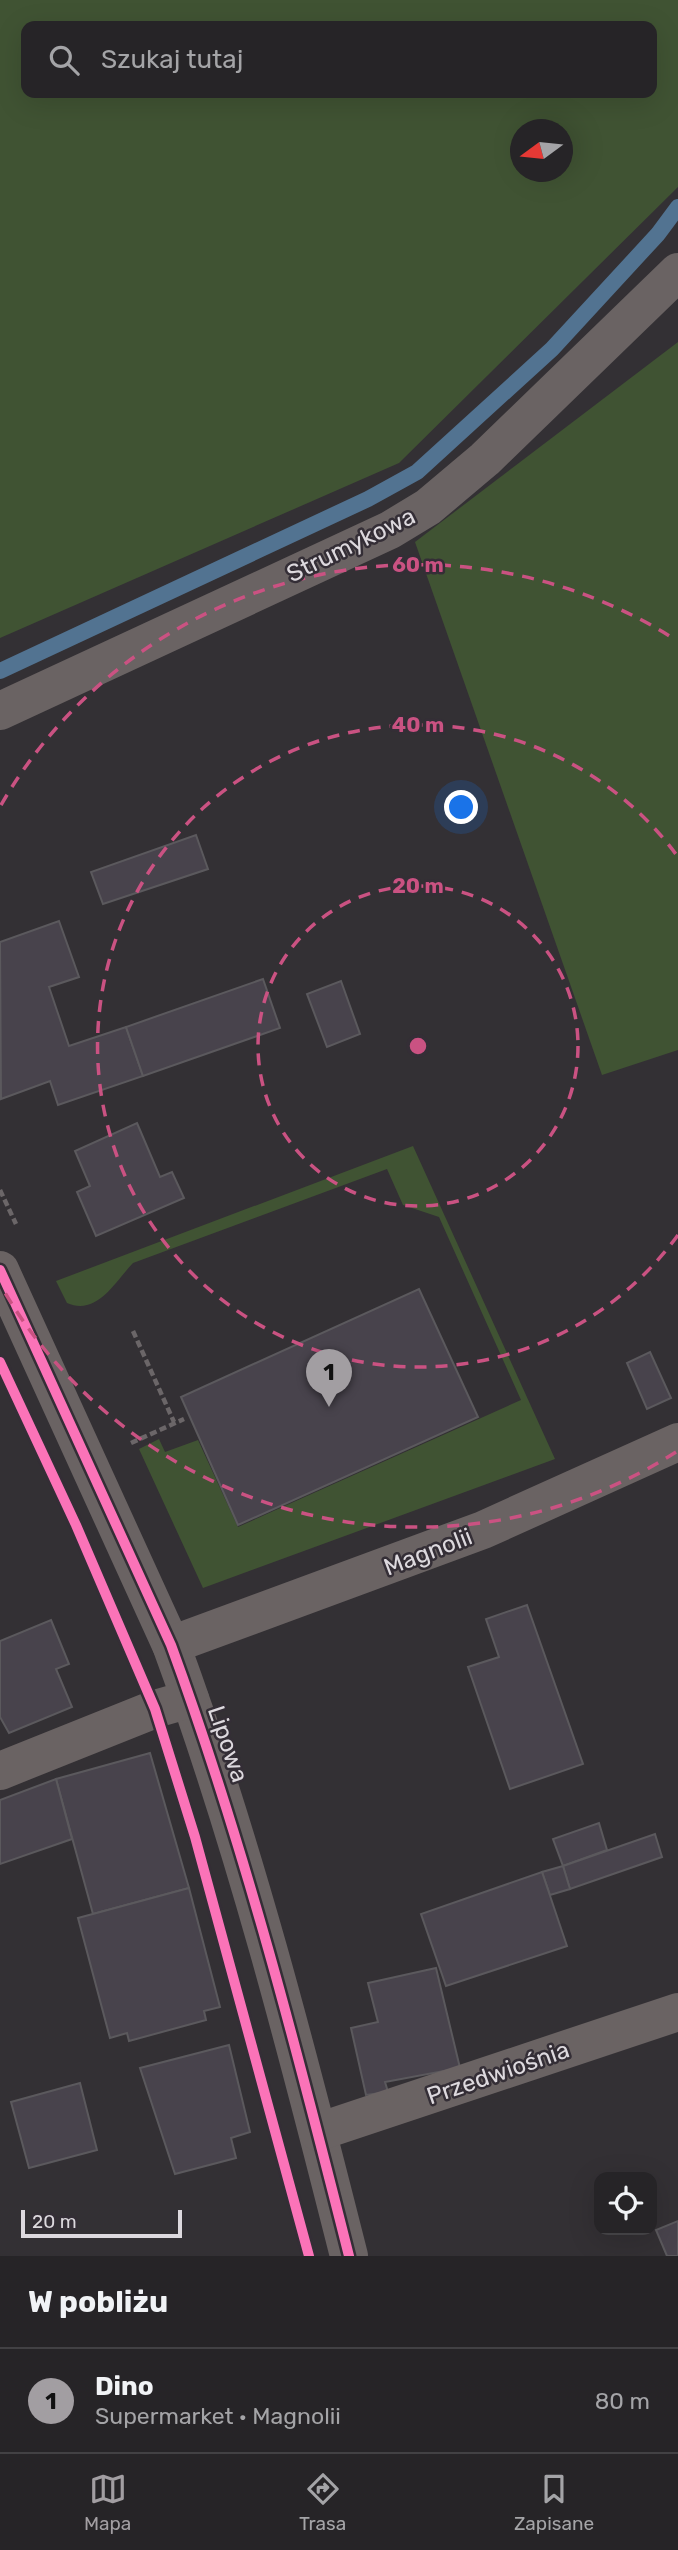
<!DOCTYPE html>
<html lang="pl">
<head>
<meta charset="utf-8">
<style>
  body { margin:0; font-family:Rubik,sans-serif; background:#2e2c2f; color:#f1f3f6 }
  .controls { position:absolute; right:21px; bottom:21px; display:grid; overflow:hidden; border-radius:14px; box-shadow:0 7px 28px #0002 }
  .controls button { width:63px; height:63px; display:grid; place-items:center; padding:0; border:0; border-bottom:2px solid #424144; background:#262427; color:#f1f3f6; font:35px sans-serif }
  .compass { position:absolute; left:510px; top:119px; width:63px; height:63px; border-radius:50%; background:#262427; box-shadow:0 7px 28px #0002; rotate:255deg }
  .scale { position:absolute; left:21px; bottom:18px; width:161px; box-sizing:border-box; padding-left:7px; border:4px solid #ddd9de; border-top:0; font-size:19px; line-height:24px; white-space:nowrap; color:#ddd9de; -webkit-text-stroke:5px #342e36; paint-order:stroke }
  .you { position:absolute; left:462px; top:808px; width:24px; height:24px; margin:-18px; border:5px solid #fff; border-radius:50%; background:#1a73e8; box-shadow:0 0 0 10px #1a73e833 }
  .badge { display:grid; place-items:center; width:46px; height:46px; border-radius:50%; background:#a29ea2; color:#111; font-size:23px; font-weight:700 }
  .pin { position:absolute; translate:-50% -58px; filter:drop-shadow(0 2px 4px #0008) }
  .pin::after { content:''; position:absolute; top:37px; width:24px; height:21px; background:inherit; clip-path:polygon(0 0,100% 0,50% 100%) }
  .list { margin:0; padding:0; list-style:none }
  h2 { display:flex; justify-content:space-between; align-items:center; height:91px; margin:0; padding:0 28px; font-size:30px }
  h2 small { font-size:23px; font-weight:400; color:#a4a4a7 }
  .list li { display:grid; grid-template-columns:46px 1fr auto; gap:21px; align-items:center; box-sizing:border-box; height:105px; padding:0 28px; border-top:2px solid #424144 }
  .list b { display:block; font-size:26px; white-space:nowrap }
  .list p { margin:0; font-size:23px; white-space:nowrap; color:#a4a4a7 }
  .list em { font-size:23px; font-style:normal; color:#a4a4a7 }
  .icon { flex:none; width:38px; height:38px; fill:none; stroke:currentColor; stroke-width:2; stroke-linecap:round; stroke-linejoin:round }
  .map { position:relative; flex:none; width:678px; height:2256px; overflow:hidden }
  .search { position:absolute; background:#262427; box-shadow:0 7px 28px #0002; left:21px; right:21px; top:21px; height:77px; display:flex; align-items:center; gap:18px; box-sizing:border-box; padding:0 24px; border-radius:14px; color:#a4a4a7; font-size:26px }
  .sheet { height:196px; background:#262427 }
  nav { display:flex; justify-content:space-around; align-items:center; box-sizing:border-box; height:98px; border-top:2px solid #424144; background:#262427; font-size:19px; color:#a4a4a7 }
  nav a { display:grid; justify-items:center; gap:4px }
  nav .on { color:#a29ea2 }
  .map>svg:first-child { display:block }
  .green { fill:#405333; fill-rule:evenodd }
  .lines { fill:none; stroke-linecap:round; stroke-linejoin:round }
  .stream { stroke:#527391; stroke-width:16 }
  .building { fill:#48434c; stroke:#5b595d; stroke-width:2 }
  .path { stroke:#6b6668; stroke-width:4.5; stroke-dasharray:7 3.5; stroke-linecap:butt }
  .minor { stroke:#6a6363; stroke-width:38 }
  .cycleway-casing { stroke:#342e36; stroke-width:15 }
  .cycleway { stroke:#fb73b8; stroke-width:10 }
  .ring { fill:none; stroke:#ca5282; stroke-width:3.5; stroke-dasharray:12 9 }
  .labels { text-anchor:middle; stroke-width:5; stroke-linejoin:round; paint-order:stroke }
  .street-label { font-size:24px; fill:#ddd9de; stroke:#342e36 }
  .centre { fill:#ca5282; stroke:#342e36; stroke-width:3.5 }
  .ring-label { font-size:21px; text-anchor:middle; font-weight:bold; fill:#ca5282; stroke:#342e36; stroke-width:5; stroke-linejoin:round; paint-order:stroke }
</style>
</head>
<body>
<div class="map">
<svg width="678" height="2256" viewBox="0 0 678 2256">
  <rect width="100%" height="100%" fill="#333034"/>
  <g class="green">
    <path d="M 0,0 L 678,0 L 678,187 L 399,463 L 0,638 ZM 26,26 L 652,26 L 652,93 L 26,93 ZM 520,130 L 562,130 L 562,172 L 520,172 Z"/>
    <path d="M 678,342 L 678,1050 L 602,1075 L 415,542 Z"/>
    <path d="M 413,1146 L 555,1459 L 203,1588 L 139,1449 L 159,1439 L 165,1452 L 198,1440 L 238,1527 L 521,1400 L 439,1217 L 403,1205 L 387,1169 L 133,1263 C 115,1282 97,1316 67,1303 L 56,1281 Z"/>
  </g>
  <g class="lines">
    <path class="stream" d="M 0,671 L 368,499 L 417,472 L 552,349 L 658,234 L 678,207"/>
  </g>
  <g class="building">
    <path d="M 196,835 L 208,869 L 103,904 L 91,872 Z"/>
    <path d="M 59,921 L 79,977 L 49,987 L 69,1046 L 126,1027 L 143,1076 L 58,1105 L 50,1081 L 1,1099 L 0,942 Z"/>
    <path d="M 263,979 L 280,1028 L 143,1076 L 126,1027 Z"/>
    <path d="M 341,981 L 360,1034 L 327,1047 L 307,994 Z"/>
    <path d="M 137,1123 L 160,1177 L 172,1172 L 184,1198 L 96,1236 L 77,1192 L 90,1186 L 75,1151 Z"/>
    <path d="M 419,1289 L 478,1417 L 238,1525 L 181,1397 Z"/>
    <path d="M 650,1352 L 671,1398 L 647,1409 L 627,1363 Z"/>
    <path d="M 527,1605 L 583,1764 L 510,1789 L 468,1667 L 499,1657 L 486,1619 Z"/>
    <path d="M 51,1620 L 69,1664 L 56,1669 L 72,1707 L 9,1733 L 0,1717 L 0,1641 Z"/>
    <path d="M 150,1753 L 189,1888 L 93,1914 L 56,1779 Z"/>
    <path d="M 56,1779 L 72,1839 L 0,1864 L 0,1800 Z"/>
    <path d="M 599,1823 L 607,1850 L 563,1866 L 553,1839 Z"/>
    <path d="M 655,1834 L 662,1857 L 570,1889 L 563,1866 Z"/>
    <path d="M 563,1866 L 570,1889 L 550,1895 L 542,1872 Z"/>
    <path d="M 542,1872 L 567,1946 L 446,1986 L 421,1914 Z"/>
    <path d="M 189,1888 L 220,2007 L 204,2011 L 206,2020 L 129,2041 L 127,2033 L 110,2038 L 78,1918 Z"/>
    <path d="M 436,1968 L 460,2068 L 385,2082 L 388,2092 L 366,2095 L 351,2028 L 378,2022 L 368,1983 Z"/>
    <path d="M 229,2045 L 250,2132 L 231,2138 L 236,2158 L 175,2174 L 140,2068 Z"/>
    <path d="M 80,2083 L 97,2150 L 29,2168 L 11,2102 Z"/>
    <path d="M 678,2221 L 678,2256 L 667,2256 L 656,2230 Z"/>
  </g>
  <g class="lines">
    <g class="path">
      <path d="M 0,1190 L 16,1224"/>
      <path d="M 133,1331 L 174,1422"/>
      <path d="M 131,1443 L 184,1419"/>
    </g>
    <g class="minor">
      <path d="M 0,711 L 390,530 L 428,507 L 485,459 L 678,272"/>
      <path d="M 0,1270 L 171,1645 C 244,1844 297,2050 349,2256"/>
      <path d="M 171,1645 L 483,1530 L 678,1442"/>
      <path d="M 0,1771 L 155,1709 L 190,1699"/>
      <path d="M 318,2132 L 678,2012"/>
    </g>
    <defs>
      <g id="cycleway">
        <path d="M 0,1270 L 171,1645 C 244,1844 297,2050 349,2256"/>
        <path d="M 0,1362 L 76,1525 L 155,1709 L 195,1837 L 309,2256"/>
      </g>
    </defs>
    <use href="#cycleway" class="cycleway-casing"/>
    <use href="#cycleway" class="cycleway"/>
  </g>
  <g class="ring">
    <circle cx="418" cy="1046" r="160"/>
    <path d="M678 1235A321 321 0 1 1 678 857"/>
    <path d="M676 1452A481 481 0 0 1 1 1286M1 805A481 481 0 0 1 676 640"/>
  </g>
  <g class="labels">
    <g class="street-label">
      <text transform="translate(351 545) rotate(-26)" y="8">Strumykowa</text>
      <text transform="translate(428 1552) rotate(-21)" y="8">Magnolii</text>
      <text transform="translate(228 1744) rotate(71)" y="8">Lipowa</text>
      <text transform="translate(498 2073) rotate(-19)" y="8">Przedwiośnia</text>
    </g>
  </g>
  <circle cx="418" cy="1046" r="10" class="centre"/>
  <g class="ring-label">
    <text x="418" y="572">60 m</text>
    <text x="418" y="732">40 m</text>
    <text x="418" y="893">20 m</text>
  </g>
</svg>
<div class="controls">
<button><svg class="icon" aria-label="locate" viewBox="0 0 24 24"><circle cx="12" cy="12" r="6"/><path d="M12 2v4M12 18v4M2 12h4M18 12h4"/></svg></button>
</div>
<svg class="compass" viewBox="-18 -18 36 36"><path d="M0-13l5 13h-10z" fill="#e53935"/><path d="M0 13l5-13h-10z" fill="#a4a4a7"/></svg>
<div class="scale">20 m</div>
<div class="you"></div>
<div class="pin badge" style="left:329px;top:1407px">1</div>
<div class="search"><svg class="icon" aria-label="search" viewBox="0 0 24 24"><circle cx="10" cy="10" r="6"/><path d="M15 15l6 6"/></svg>Szukaj tutaj</div>
</div>
<section class="sheet">
<h2>W pobliżu<small></small></h2>
<ul class="list">
<li><span class="badge">1</span><div><b>Dino</b><p>Supermarket · Magnolii</p></div><em>80 m</em></li>
</ul>
</section>
<nav>
<a class="on"><svg class="icon" aria-label="map" viewBox="0 0 24 24"><path d="M3 6l6-2 6 2 6-2v14l-6 2-6-2-6 2zM9 4v14M15 6v14"/></svg>Mapa</a>
<a><svg class="icon" aria-label="directions" viewBox="0 0 24 24"><path d="M12 3l9 9-9 9-9-9zM9 14v-3h6M13 9l2 2-2 2"/></svg>Trasa</a>
<a><svg class="icon" aria-label="saved" viewBox="0 0 24 24"><path d="M7 4h10v16l-5-4-5 4z"/></svg>Zapisane</a>
</nav>
</body>
</html>
